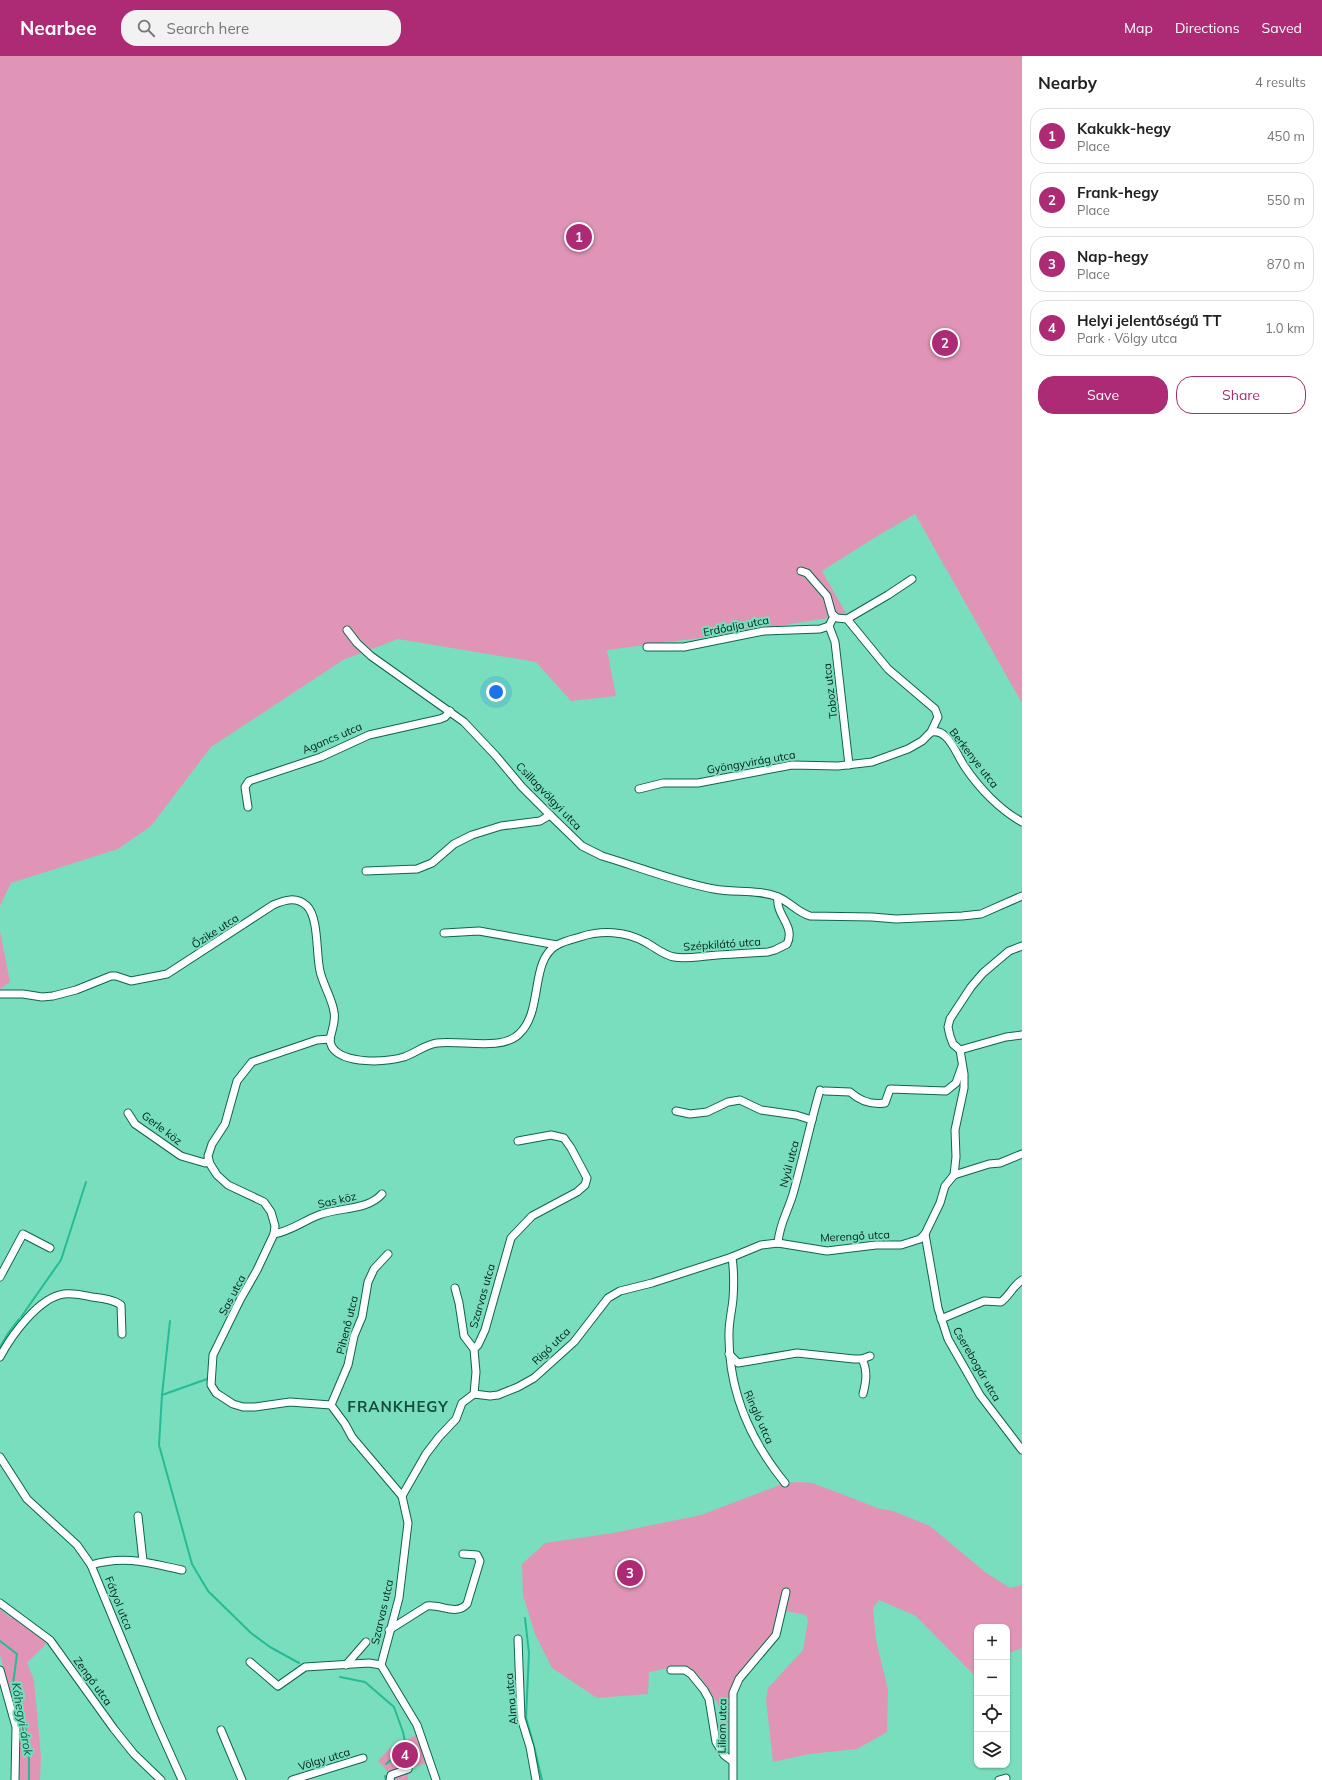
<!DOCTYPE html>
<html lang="en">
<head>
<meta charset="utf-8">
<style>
  body { margin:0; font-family:Mulish,sans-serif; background:#f2f2f2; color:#222 }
  .controls { position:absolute; right:12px; bottom:12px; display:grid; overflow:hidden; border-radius:8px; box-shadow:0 1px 3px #0004 }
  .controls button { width:36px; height:36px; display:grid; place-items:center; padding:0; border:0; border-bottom:1px solid #e0e0e0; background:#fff; color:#222; font:20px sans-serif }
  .you { position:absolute; left:496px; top:636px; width:14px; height:14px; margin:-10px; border:3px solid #fff; border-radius:50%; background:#1a73e8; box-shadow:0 0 0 6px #1a73e833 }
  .badge { display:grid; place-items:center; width:26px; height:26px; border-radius:50%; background:#ad2a75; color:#fff; font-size:13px; font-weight:700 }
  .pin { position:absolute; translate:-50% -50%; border:2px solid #fff; box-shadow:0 1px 4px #0006 }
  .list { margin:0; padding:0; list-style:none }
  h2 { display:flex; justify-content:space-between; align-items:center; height:52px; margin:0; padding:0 16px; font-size:17px }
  h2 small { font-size:13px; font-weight:400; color:#767676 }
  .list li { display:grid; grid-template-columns:26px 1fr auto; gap:12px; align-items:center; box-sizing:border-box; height:56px; margin:0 8px 8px; padding:0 8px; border:1px solid #e0e0e0; border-radius:16px }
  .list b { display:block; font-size:15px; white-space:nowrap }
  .list p { margin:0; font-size:13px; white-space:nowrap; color:#767676 }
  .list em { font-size:13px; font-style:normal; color:#767676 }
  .actions { display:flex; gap:8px; padding:12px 16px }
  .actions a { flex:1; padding:9px 0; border:1px solid #ad2a75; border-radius:16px; text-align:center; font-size:14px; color:#ad2a75 }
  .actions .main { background:#ad2a75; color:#fff }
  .icon { flex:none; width:22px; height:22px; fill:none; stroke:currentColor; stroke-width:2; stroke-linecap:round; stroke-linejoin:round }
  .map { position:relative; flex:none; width:1022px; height:1724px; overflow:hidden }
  header { display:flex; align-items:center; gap:24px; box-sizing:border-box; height:56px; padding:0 20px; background:#ad2a75; color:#fff }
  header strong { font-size:19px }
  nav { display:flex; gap:22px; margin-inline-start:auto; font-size:14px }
  .search { width:280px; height:36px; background:#f2f2f2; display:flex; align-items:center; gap:10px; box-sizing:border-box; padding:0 14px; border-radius:16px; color:#767676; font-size:15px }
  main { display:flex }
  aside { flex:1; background:#fff }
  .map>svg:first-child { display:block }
  .green { fill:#e095b7 }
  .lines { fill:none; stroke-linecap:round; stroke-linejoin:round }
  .stream { stroke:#26bb95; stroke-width:2 }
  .minor-casing { stroke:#0d654f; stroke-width:9 }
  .minor { stroke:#fff; stroke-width:7 }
  .labels { text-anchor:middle; stroke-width:4; stroke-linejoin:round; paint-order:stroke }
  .street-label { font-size:11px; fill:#002017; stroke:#79debd }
  .water-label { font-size:12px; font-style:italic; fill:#085844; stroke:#79debd }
  .district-label { font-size:15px; font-weight:bold; letter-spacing:1px; fill:#154d3d; stroke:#79debd }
</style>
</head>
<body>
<header>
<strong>Nearbee</strong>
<div class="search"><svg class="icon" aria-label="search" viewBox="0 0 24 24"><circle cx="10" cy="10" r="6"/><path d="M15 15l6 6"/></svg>Search here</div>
<nav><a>Map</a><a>Directions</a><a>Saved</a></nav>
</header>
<main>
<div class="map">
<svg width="1022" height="1724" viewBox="0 0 1022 1724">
  <rect width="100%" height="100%" fill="#79debd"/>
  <g class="green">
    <path d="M 0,0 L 1022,0 L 1022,647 L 915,458 L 874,482 L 822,515 L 847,559 L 715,580 L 607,594 L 616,640 L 571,645 L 536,606 L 398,583 L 343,604 L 211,691 L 151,770 L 118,793 L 11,827 L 0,850 Z"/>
    <path d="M 0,875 L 10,926 L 0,933 Z"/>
    <path d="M 799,1426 L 812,1427 L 834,1435 L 877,1452 L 893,1455 L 930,1470 L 985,1516 L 1010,1532 L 1022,1529 L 1022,1592 L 1007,1598 L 1007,1571 L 977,1571 L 977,1622 L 916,1560 L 879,1544 L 873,1552 L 876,1584 L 888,1634 L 887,1676 L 857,1693 L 809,1698 L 773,1706 L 766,1644 L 768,1632 L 803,1594 L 808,1565 L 806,1559 L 780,1554 L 778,1564 L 770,1581 L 742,1613 L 729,1636 L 728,1697 C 713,1686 721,1667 719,1651 C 717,1645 711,1638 708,1632 C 689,1603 679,1610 649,1616 L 648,1638 L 597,1642 L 552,1612 L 535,1578 L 523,1539 L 522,1508 L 545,1487 L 613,1477 L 701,1459 L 785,1427 Z"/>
    <path d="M 0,1553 L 11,1562 L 14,1559 L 48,1586 L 27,1607 L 34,1624 L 41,1701 L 40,1724 L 19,1724 L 20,1687 L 18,1666 L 0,1599 Z"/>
    <path d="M 420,1677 L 429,1706 L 408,1713 L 408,1724 L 390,1724 L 391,1719 L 378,1705 L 389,1693 Z"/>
  </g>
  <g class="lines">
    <g class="stream">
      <path d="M 21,1261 L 61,1204 L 86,1126"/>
      <path d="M 170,1265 L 162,1339 L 159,1389 L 192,1508 L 208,1535 L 251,1577 L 270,1591 L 299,1607"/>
      <path d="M 0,1291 L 9,1276 L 19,1263"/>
      <path d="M 162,1339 L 207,1323"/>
      <path d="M 525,1562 L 529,1597 L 526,1662 L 534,1690 L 542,1724"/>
      <path d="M 0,1585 L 17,1598 L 13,1628 L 21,1650 L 29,1690 L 29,1724"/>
      <path d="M 340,1621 L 365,1626 L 394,1651 L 403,1676 L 406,1691 L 386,1708"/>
      <path d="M 385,1720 L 386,1724"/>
    </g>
    <defs>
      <g id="minor">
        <path d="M 801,515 L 807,517 L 827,540 L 832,558 L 837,562 L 847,563 L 888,539 L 912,523"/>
        <path d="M 834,560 L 829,570 L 835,586 L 849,709"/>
        <path d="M 847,563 L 888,613 L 935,653 L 938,661 L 931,676 C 936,675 941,676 945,680 C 954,688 958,701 965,711 C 979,732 1000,754 1022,766"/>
        <path d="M 347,574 L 357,587 L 371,600 L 464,666 L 496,700 L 522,731 L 550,759 L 582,790 L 602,800 C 639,811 676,826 714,833 C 734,837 758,833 778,841"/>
        <path d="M 647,591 L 684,591 L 764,575 L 820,573 L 829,570"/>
        <path d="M 639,733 L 663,727 L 698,727 L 792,709 L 838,710 L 872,706 L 908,693 L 922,685 L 931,676"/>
        <path d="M 248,751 L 245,731 L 249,725 L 321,701 L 369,679 L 440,663 L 445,661 L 450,655"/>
        <path d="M 366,815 L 417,813 L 432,807 L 454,788 L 472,779 L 501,770 L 540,765 L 550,759"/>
        <path d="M 444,877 L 479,875 L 557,889"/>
        <path d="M 0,938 L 23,938 L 42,941 L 53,940 L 76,934 L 111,920 L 116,920 L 131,925 L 167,918 L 273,849 C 285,844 296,840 307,850 C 319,862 316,899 320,915 C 323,929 332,942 334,956 C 336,964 332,974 330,983"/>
        <path d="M 330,983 C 330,985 331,989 332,991 C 344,1009 386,1006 404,1001 C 416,997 424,989 437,987 C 461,984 502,995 519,978 C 544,955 529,905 557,889 C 564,885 573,883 580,881 C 601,874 625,875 645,886 C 655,891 663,899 674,901 C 685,903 696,901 707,900 C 727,898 748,897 768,896 L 775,894 L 787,888 C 796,870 775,859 778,841 C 790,846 797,856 810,860 L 872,861 L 896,863 L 962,860 L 981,858 L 1022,840"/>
        <path d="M 330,983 L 317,984 L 252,1006 L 237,1025 L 225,1068 L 212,1088 L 208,1100 L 210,1108 L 217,1119 L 228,1129 L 264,1146 L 271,1156 L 275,1170 L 274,1178 L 257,1214 L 240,1244 L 213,1299 L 211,1329 L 216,1337 L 233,1348 L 243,1351 L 255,1351 L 290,1346 L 331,1349 L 345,1368 L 352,1381 L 402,1440"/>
        <path d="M 960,994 L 1006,981 L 1022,979"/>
        <path d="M 825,1035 L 850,1036 C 860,1045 872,1049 885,1047 L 890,1033 L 946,1035 L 956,1027 L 962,1010"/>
        <path d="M 676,1055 L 690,1058 L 707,1056 L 728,1046 L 740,1044 L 761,1054 L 796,1059 L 812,1064"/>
        <path d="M 128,1057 L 135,1068 L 181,1100 L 205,1107 L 208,1104"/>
        <path d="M 954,1119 L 956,1101 L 955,1074 L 964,1032 L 964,1018 L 960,994 L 953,988 L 950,980 L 948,971 L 950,963 L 971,931 L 983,917 L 1009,895 L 1022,890"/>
        <path d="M 274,1178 C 291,1175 303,1165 319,1159 C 339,1151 367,1155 382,1138"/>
        <path d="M 925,1178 L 938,1252 L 948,1283 L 980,1339 L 1022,1394"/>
        <path d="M 778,1187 C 779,1169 788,1155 793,1138 C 803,1103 810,1068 820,1034"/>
        <path d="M 732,1201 C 734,1215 734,1229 733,1243 C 732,1254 729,1265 729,1277 C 728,1333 750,1384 785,1427"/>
        <path d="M 0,1221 L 23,1178 L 50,1192"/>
        <path d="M 455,1232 L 459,1247 L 464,1280 L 474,1293"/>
        <path d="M 941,1263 L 984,1245 L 1001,1246 C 1009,1240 1013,1230 1022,1224"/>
        <path d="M 729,1298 L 738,1307 L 797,1297 L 854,1303 L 862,1303 L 870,1300"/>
        <path d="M 0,1301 C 11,1280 39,1241 64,1238 C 72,1237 83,1239 92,1241 C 101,1242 113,1243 121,1249 L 122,1278"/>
        <path d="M 862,1303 C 868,1315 866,1326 863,1338"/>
        <path d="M 474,1338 L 490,1340 L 498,1339 L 518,1331 L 534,1322 L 574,1286 L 608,1242 L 620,1235 L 652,1227 L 732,1201 L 761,1189 L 778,1187 L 827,1195 L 876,1189 L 901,1189 L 920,1183 L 925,1178 L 940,1147 L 945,1130 L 954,1119 L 989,1108 L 1000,1107 L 1022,1098"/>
        <path d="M 474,1338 L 476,1316 L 474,1293 L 478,1289 L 485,1274 L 511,1182 L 532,1160 L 577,1136 L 585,1129 L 587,1122 L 571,1092 L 564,1082 L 551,1079 L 518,1085"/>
        <path d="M 331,1349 L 348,1309 L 354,1280 L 362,1261 L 368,1226 L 374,1213 L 388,1198"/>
        <path d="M 0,1401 L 27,1443 L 77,1489 L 91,1509 L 156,1666 L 182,1724"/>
        <path d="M 138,1460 L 143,1505"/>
        <path d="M 91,1509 C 125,1499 149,1507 182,1514"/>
        <path d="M 0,1547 L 50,1584 L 114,1673 L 134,1698 L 161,1724"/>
        <path d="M 389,1574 L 427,1550 C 441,1548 456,1560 467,1548 L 480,1505 L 477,1499 L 463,1498"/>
        <path d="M 518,1583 L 521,1662 L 530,1691 L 536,1724"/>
        <path d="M 250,1606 L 278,1630 L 305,1611 L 369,1607 L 381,1609"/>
        <path d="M 346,1609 L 366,1586"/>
        <path d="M 381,1609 L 399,1542 L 408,1467 L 402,1440 L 426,1398 L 439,1381 L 456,1363 L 462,1347 L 474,1338"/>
        <path d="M 381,1609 L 417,1669 L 436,1724"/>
        <path d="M 0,1614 L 16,1671 L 15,1724"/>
        <path d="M 671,1614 L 685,1614 L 691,1618 L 704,1634 L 709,1643 L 716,1686 L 724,1699 L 732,1705"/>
        <path d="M 221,1674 L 242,1724"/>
        <path d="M 292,1724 L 363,1702"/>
        <path d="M 390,1724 L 391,1719 L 408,1713"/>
        <path d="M 733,1724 L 733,1637 L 739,1623 L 776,1579 L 786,1536"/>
        <path d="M 999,1724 L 1006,1722"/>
      </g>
    </defs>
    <use href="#minor" class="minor-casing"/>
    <use href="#minor" class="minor"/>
  </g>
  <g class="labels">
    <g class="street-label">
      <text transform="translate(736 570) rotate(-11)" y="4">Erdőalja utca</text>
      <text transform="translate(830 635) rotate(-97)" y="4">Toboz utca</text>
      <text transform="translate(332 682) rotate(-23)" y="4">Agancs utca</text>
      <text transform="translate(974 702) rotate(52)" y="4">Berkenye utca</text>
      <text transform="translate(751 706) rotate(-10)" y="4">Gyöngyvirág utca</text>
      <text transform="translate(549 740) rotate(46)" y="4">Csillagvölgyi utca</text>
      <text transform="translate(215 875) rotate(-33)" y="4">Őzike utca</text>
      <text transform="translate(722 888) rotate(-4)" y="4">Szépkilátó utca</text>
      <text transform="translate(162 1072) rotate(37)" y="4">Gerle köz</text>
      <text transform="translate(789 1108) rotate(-75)" y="4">Nyúl utca</text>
      <text transform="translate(337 1144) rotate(-13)" y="4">Sas köz</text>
      <text transform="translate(855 1180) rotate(-3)" y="4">Merengő utca</text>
      <text transform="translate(232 1239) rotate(-62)" y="4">Sas utca</text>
      <text transform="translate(482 1240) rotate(-74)" y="4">Szarvas utca</text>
      <text transform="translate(347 1269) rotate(-76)" y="4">Pihenő utca</text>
      <text transform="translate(551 1290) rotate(-44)" y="4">Rigó utca</text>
      <text transform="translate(977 1308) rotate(60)" y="4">Cserebogár utca</text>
      <text transform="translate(759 1361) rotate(66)" y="4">Ringló utca</text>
      <text transform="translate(119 1547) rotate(68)" y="4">Fátyol utca</text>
      <text transform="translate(382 1556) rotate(-77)" y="4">Szarvas utca</text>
      <text transform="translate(93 1625) rotate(54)" y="4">Zengő utca</text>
      <text transform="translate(511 1643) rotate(-95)" y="4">Alma utca</text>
      <text transform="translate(722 1670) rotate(-89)" y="4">Liliom utca</text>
      <text transform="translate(324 1703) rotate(-17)" y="4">Völgy utca</text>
    </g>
    <g class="water-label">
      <text transform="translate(22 1663) rotate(80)" y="4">Kőhegyi-árok</text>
    </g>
    <g class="district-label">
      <text x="398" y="1356">FRANKHEGY</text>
    </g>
  </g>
</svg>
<div class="controls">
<button>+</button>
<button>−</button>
<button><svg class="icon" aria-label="locate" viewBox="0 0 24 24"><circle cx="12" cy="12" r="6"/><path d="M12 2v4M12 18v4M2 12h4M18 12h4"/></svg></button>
<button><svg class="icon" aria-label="layers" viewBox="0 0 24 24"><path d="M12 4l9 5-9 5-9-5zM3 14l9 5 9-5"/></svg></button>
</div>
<div class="you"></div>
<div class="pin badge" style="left:579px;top:181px">1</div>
<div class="pin badge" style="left:945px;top:287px">2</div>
<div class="pin badge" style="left:630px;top:1517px">3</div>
<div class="pin badge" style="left:405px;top:1699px">4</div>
</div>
<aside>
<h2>Nearby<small>4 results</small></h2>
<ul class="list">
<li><span class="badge">1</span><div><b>Kakukk-hegy</b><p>Place</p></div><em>450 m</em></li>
<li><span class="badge">2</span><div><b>Frank-hegy</b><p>Place</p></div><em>550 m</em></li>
<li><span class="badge">3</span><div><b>Nap-hegy</b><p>Place</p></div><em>870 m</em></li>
<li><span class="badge">4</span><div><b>Helyi jelentőségű TT</b><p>Park · Völgy utca</p></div><em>1.0 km</em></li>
</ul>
<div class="actions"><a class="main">Save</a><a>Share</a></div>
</aside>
</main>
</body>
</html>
